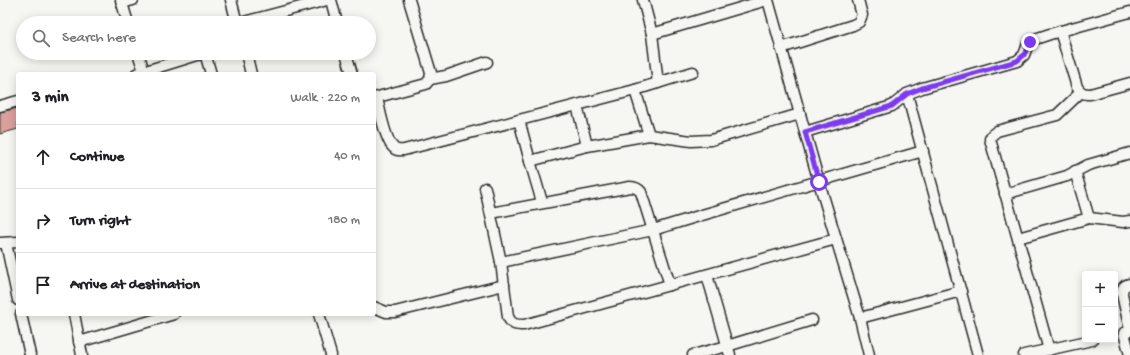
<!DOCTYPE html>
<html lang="en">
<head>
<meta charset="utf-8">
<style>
  body { margin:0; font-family:"Gochi Hand",sans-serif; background:#f6f6f6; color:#202124 }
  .controls { position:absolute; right:12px; bottom:12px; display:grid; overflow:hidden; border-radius:4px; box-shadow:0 2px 10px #0003 }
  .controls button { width:36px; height:36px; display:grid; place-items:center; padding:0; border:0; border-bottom:1px solid #e0e0e0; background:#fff; color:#202124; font:20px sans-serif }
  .stop { position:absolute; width:12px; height:12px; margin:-9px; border:3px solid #7c3aed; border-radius:50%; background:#fff }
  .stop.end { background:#7c3aed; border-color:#fff; box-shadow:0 1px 4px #0008 }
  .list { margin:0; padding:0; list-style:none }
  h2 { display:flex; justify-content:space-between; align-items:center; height:52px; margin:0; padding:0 16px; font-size:17px }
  h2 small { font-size:13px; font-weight:400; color:#757577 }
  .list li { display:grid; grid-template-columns:26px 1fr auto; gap:12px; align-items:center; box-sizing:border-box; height:64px; padding:0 16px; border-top:1px solid #e0e0e0 }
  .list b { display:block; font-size:15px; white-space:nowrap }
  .list em { font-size:13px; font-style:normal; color:#757577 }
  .icon { flex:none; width:22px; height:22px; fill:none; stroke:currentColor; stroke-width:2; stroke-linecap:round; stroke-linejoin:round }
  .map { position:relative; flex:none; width:1130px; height:355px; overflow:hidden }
  .search { position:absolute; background:#fff; box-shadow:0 2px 10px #0003; left:16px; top:16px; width:360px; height:44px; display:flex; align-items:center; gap:10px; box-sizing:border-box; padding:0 14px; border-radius:22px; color:#757577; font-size:15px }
  .panel { position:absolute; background:#fff; box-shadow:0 2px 10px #0003; left:16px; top:72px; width:360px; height:244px; border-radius:4px }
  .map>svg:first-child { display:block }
  .building { fill:#dba09c; stroke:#2b2b2b }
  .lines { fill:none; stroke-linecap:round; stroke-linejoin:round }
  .minor-casing { stroke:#2b2b2b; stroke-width:13 }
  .minor { stroke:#f6f6f2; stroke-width:10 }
  .route { stroke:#7c3aed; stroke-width:5 }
</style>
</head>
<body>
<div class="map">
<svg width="1130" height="355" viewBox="0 0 1130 355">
  <rect width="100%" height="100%" fill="#f6f6f2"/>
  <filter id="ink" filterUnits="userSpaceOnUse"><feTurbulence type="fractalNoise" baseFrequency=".025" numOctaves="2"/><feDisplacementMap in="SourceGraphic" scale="8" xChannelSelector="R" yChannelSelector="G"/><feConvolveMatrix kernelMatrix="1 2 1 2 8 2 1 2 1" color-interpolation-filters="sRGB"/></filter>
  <g filter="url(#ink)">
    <path class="building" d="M 18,108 L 18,129 L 0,134 L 0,112 Z"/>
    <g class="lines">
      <defs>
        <g id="minor">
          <path d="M 121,0 L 128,23"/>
          <path d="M 231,0 L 237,23"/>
          <path d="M 331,0 L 337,23"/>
          <path d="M 643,0 L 652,34 L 658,83"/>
          <path d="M 768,0 L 819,182 L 860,318 L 869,355"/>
          <path d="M 122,3 L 133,0"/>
          <path d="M 240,23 L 327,0"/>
          <path d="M 1060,31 L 1077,87 C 1081,93 1083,94 1090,94 L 1130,83"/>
          <path d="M 652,34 L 767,0"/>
          <path d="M 781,48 L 853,25 L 859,22 L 862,15 L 858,0"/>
          <path d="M 138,53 L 145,74"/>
          <path d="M 205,53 L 211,74"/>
          <path d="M 246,53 L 251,74"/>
          <path d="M 346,53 L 352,74"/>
          <path d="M 136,74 L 204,53"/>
          <path d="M 430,79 L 446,76 L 487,62"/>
          <path d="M 635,90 L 649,135"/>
          <path d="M 907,94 L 978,355"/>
          <path d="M 374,98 L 426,84 L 430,79 L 431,73 L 409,0"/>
          <path d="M 377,98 C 380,110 385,142 395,149 C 398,151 401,150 404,150 L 635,90 L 693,72"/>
          <path d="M 577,105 L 587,146"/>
          <path d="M 0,106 L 18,101"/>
          <path d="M 519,120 L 530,161 L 587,146 L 649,135 L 691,141 L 711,140 L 800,114"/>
          <path d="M 805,132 L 892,106 L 907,94 L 922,88 L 1017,61 L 1024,55 L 1028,44 L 1035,39 L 1050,34 L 1130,12"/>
          <path d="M 530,161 L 542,202"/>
          <path d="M 485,188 L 501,262 L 508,317 C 512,325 516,325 524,325 L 836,239"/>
          <path d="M 1005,194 L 1067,176 L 1088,165 L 1130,153"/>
          <path d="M 491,213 L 630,187 C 635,187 638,188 641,192 L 670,285"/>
          <path d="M 1089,218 L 1123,222 L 1130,221"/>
          <path d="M 1018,238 L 1089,218 L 1075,171"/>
          <path d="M 0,243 L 18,242"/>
          <path d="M 6,243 L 18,300"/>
          <path d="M 501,262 L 653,230 L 702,215 L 923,151"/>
          <path d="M 707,275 L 730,355"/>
          <path d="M 1130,284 C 1124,285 1122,288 1122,294 L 1130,330"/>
          <path d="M 374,307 L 386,312 L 395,312 L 504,285"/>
          <path d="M 21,314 L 30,355"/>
          <path d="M 74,314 L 82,355"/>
          <path d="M 319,314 L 331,355"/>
          <path d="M 860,318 L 961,291"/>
          <path d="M 1124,333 L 1130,355"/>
          <path d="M 79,342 L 174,314"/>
          <path d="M 1049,350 L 990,139 L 992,135 L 997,131 L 1057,115 L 1080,93"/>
          <path d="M 693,355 L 727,346 L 812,320"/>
          <path d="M 1024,355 L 1092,340"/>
        </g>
      </defs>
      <use href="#minor" class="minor-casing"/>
      <use href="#minor" class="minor"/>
    </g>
  </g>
  <g class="lines" filter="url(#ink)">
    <path class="route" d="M 819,182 L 805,132 L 892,106 L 907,94 L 922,88 L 1017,61 L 1024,55 L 1030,42"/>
  </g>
</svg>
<div class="controls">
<button>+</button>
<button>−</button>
</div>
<div class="stop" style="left:819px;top:182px"></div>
<div class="stop end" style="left:1030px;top:42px"></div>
<div class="search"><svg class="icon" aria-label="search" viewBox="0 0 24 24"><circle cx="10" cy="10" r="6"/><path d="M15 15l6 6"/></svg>Search here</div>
<section class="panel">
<h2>3 min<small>Walk · 220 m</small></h2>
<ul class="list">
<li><svg class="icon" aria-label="ahead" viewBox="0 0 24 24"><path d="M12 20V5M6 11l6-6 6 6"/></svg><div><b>Continue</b></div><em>40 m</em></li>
<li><svg class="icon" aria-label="right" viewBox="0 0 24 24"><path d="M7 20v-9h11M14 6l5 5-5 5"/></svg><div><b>Turn right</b></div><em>180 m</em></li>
<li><svg class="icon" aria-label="arrive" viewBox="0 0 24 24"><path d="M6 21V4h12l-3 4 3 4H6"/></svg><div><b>Arrive at destination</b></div></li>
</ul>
</section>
</div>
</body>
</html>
